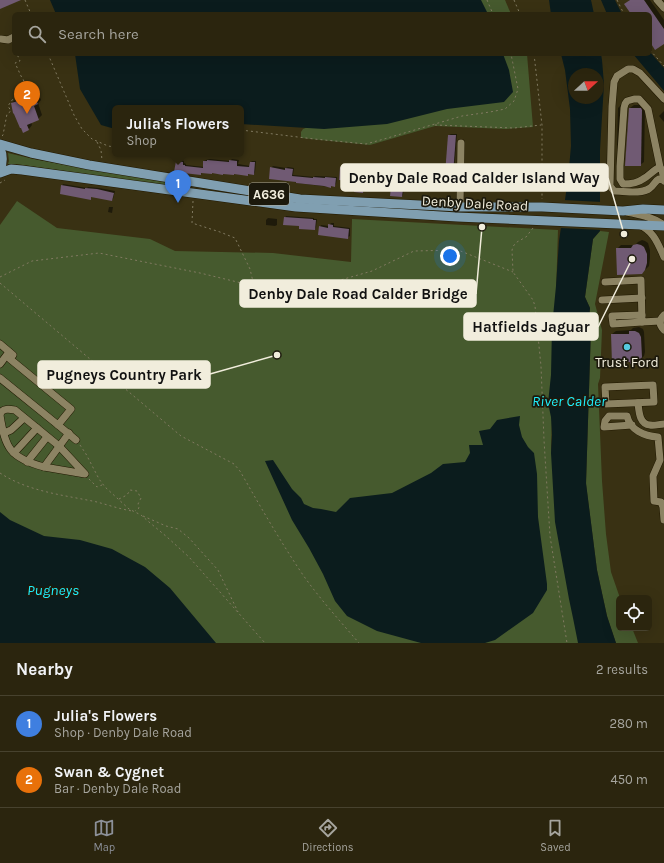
<!DOCTYPE html>
<html lang="en">
<head>
<meta charset="utf-8">
<style>
  body { margin:0; font-family:Karla,sans-serif; background:#37311c; color:#f1f3f6 }
  .controls { position:absolute; right:12px; bottom:12px; display:grid; overflow:hidden; border-radius:6px; box-shadow:0 4px 16px #0002 }
  .controls button { width:36px; height:36px; display:grid; place-items:center; padding:0; border:0; border-bottom:1px solid #47422e; background:#2b250e; color:#f1f3f6; font:20px sans-serif }
  .compass { position:absolute; left:568px; top:68px; width:36px; height:36px; border-radius:50%; background:#2b250e; box-shadow:0 4px 16px #0002; rotate:69deg }
  .you { position:absolute; left:450px; top:256px; width:14px; height:14px; margin:-10px; border:3px solid #fff; border-radius:50%; background:#1a73e8; box-shadow:0 0 0 6px #1a73e833 }
  .badge { display:grid; place-items:center; width:26px; height:26px; border-radius:50%; background:#8c9099; color:#fff; font-size:13px; font-weight:700 }
  .pin { position:absolute; translate:-50% -33px; filter:drop-shadow(0 1px 2px #0008) }
  .pin::after { content:''; position:absolute; top:21px; width:14px; height:12px; background:inherit; clip-path:polygon(0 0,100% 0,50% 100%) }
  .popup { position:absolute; left:112px; top:105px; width:132px; height:52px; box-sizing:border-box; display:grid; place-content:center; border-radius:6px; background:#2b250e; filter:drop-shadow(0 1px 3px #0005); font-size:13px; white-space:nowrap; color:#a6a59e }
  .popup b { font-size:15px; color:#f1f3f6 }
  .popup::after { content:''; position:absolute; left:50%; top:100%; margin-left:-8px; border:8px solid transparent; border-top-color:#2b250e }
  .list { margin:0; padding:0; list-style:none }
  h2 { display:flex; justify-content:space-between; align-items:center; height:52px; margin:0; padding:0 16px; font-size:17px }
  h2 small { font-size:13px; font-weight:400; color:#a6a59e }
  .list li { display:grid; grid-template-columns:26px 1fr auto; gap:12px; align-items:center; box-sizing:border-box; height:56px; padding:0 16px; border-top:1px solid #47422e }
  .list b { display:block; font-size:15px; white-space:nowrap }
  .list p { margin:0; font-size:13px; white-space:nowrap; color:#a6a59e }
  .list em { font-size:13px; font-style:normal; color:#a6a59e }
  .icon { flex:none; width:22px; height:22px; fill:none; stroke:currentColor; stroke-width:2; stroke-linecap:round; stroke-linejoin:round }
  .map { position:relative; flex:none; width:664px; height:643px; overflow:hidden }
  .search { position:absolute; background:#2b250e; box-shadow:0 4px 16px #0002; left:12px; right:12px; top:12px; height:44px; display:flex; align-items:center; gap:10px; box-sizing:border-box; padding:0 14px; border-radius:6px; color:#a6a59e; font-size:15px }
  .sheet { height:164px; background:#2b250e }
  nav { display:flex; justify-content:space-around; align-items:center; box-sizing:border-box; height:56px; border-top:1px solid #47422e; background:#2b250e; font-size:11px; color:#a6a59e }
  nav a { display:grid; justify-items:center; gap:2px }
  nav .on { color:#8c9099 }
  .map>svg:first-child { display:block }
  .green { fill:#465a2e }
  .water { fill:#0b1c1d; fill-rule:evenodd }
  .pier { fill:#393113 }
  .shadow { fill:#0007 }
  .building { fill:#705a73 }
  .lines { fill:none; stroke-linecap:round; stroke-linejoin:round }
  .minor-casing { stroke:#201800; stroke-width:8 }
  .major-casing { stroke:#201800; stroke-width:10 }
  .path { stroke:#817a61; stroke-width:1; stroke-dasharray:2 3; stroke-linecap:butt }
  .minor { stroke:#8c8363; stroke-width:7 }
  .major { stroke:#809fb1; stroke-width:9 }
  .poi-dot { fill:#55cadf; stroke:#1c190c; stroke-width:1.5 }
  .labels { text-anchor:middle; stroke-width:3.5; stroke-linejoin:round; paint-order:stroke }
  .shield { fill:#1c190c; stroke:#b1ad9e; stroke-width:1 }
  .shield-label { font-size:13px; font-weight:bold; fill:#f1eddc }
  .street-label { font-size:14px; fill:#f1eddc; stroke:#1c190c }
  .poi-label { font-size:14px; fill:#f1eddc; stroke:#1c190c }
  .water-label { font-size:15px; font-style:italic; fill:#20eef9; stroke:#1c190c }
  .leader { fill:none; stroke:#f1eddc; stroke-width:1.5 }
  .callout-dot { fill:#f1eddc; stroke:#1c190c; stroke-width:1.5 }
  .callout { fill:#f1eddc; stroke:#f1eddc; stroke-width:1.5 }
  .callout-label { font-size:15px; text-anchor:middle; font-weight:bold; fill:#111 }
</style>
</head>
<body>
<div class="map">
<svg width="664" height="643" viewBox="0 0 664 643">
  <rect width="100%" height="100%" fill="#393113"/>
  <g class="green">
    <path d="M 480,0 L 505,0 L 511,14 L 486,14 Z"/>
    <path d="M 502,54 L 527,54 L 533,127 L 506,129 L 435,126 L 370,145 L 301,138 L 301,132 L 303,129 Z"/>
    <path d="M 8,153 L 38,160 L 181,185 L 188,188 L 78,173 L 23,165 L 15,164 L 8,164 L 9,161 Z"/>
    <path d="M 17,201 L 57,228 L 150,239 L 175,251 L 273,253 L 351,262 L 352,219 L 558,230 L 551,449 L 586,643 L 0,643 L 0,225 Z"/>
    <path d="M 600,231 L 609,232 L 595,304 L 602,330 L 600,378 L 598,384 L 602,481 L 606,534 L 611,572 L 620,598 L 619,598 L 619,628 L 632,628 L 638,643 L 616,643 L 607,616 L 597,570 L 586,484 L 591,327 L 589,319 L 590,308 L 585,297 L 593,239 Z"/>
  </g>
  <g class="water">
    <path d="M 50,0 L 481,0 L 488,14 L 56,14 Z"/>
    <path d="M 549,0 L 591,0 L 594,14 L 551,14 Z"/>
    <path d="M 601,0 L 615,0 L 622,14 L 607,14 Z"/>
    <path d="M 650,52 L 664,68 L 664,91 L 633,54 L 650,54 Z"/>
    <path d="M 75,54 L 503,54 L 509,70 L 513,92 L 504,102 L 447,109 L 387,124 L 324,129 L 241,124 L 241,108 L 115,108 L 115,129 L 101,125 L 80,89 Z"/>
    <path d="M 561,54 L 601,54 L 602,60 L 604,84 L 600,150 L 600,231 L 593,239 L 585,297 L 590,308 L 589,319 L 591,327 L 586,483 L 597,570 L 607,616 L 616,643 L 578,643 L 573,618 L 569,599 L 555,522 L 551,453 L 552,435 L 551,417 L 548,403 L 551,375 L 552,327 L 556,286 L 559,241 L 568,179 L 571,146 L 570,109 L 565,70 ZM 574,74 L 598,74 L 598,98 L 574,98 Z"/>
    <path d="M 520,416 L 519,425 L 522,437 L 528,447 L 534,453 L 537,474 L 538,517 L 547,584 L 547,590 L 533,613 L 495,640 L 485,643 L 421,643 L 377,631 L 347,616 L 335,601 L 323,574 L 309,548 L 292,520 L 265,461 L 273,460 L 292,489 L 301,498 L 304,504 L 313,508 L 321,509 L 336,512 L 350,498 L 392,493 L 431,473 L 443,464 L 465,462 L 470,453 L 469,445 L 483,445 L 479,431 L 490,429 L 497,420 Z"/>
    <path d="M 0,512 L 10,520 L 44,536 L 80,540 L 112,549 L 145,567 L 170,588 L 216,643 L 0,643 Z"/>
  </g>
  <path class="pier" d="M 563,200 L 602,202 L 602,230 L 560,228 Z"/>
  <g class="shadow">
    <path d="M 630,0 L 650,0 L 664,20 L 664,43 L 650,41 L 650,14 L 632,14 L 626,4 Z"/>
    <path d="M 38,93 L 41,100 L 38,103 L 42,115 L 38,119 L 31,122 L 32,125 L 29,129 L 12,103 L 16,99 L 27,96 L 28,98 Z"/>
    <path d="M 622,104 L 619,150 L 617,152 L 618,108 Z"/>
    <path d="M 634,105 L 644,105 L 645,106 L 644,162 L 640,165 L 630,108 Z"/>
    <path d="M 664,111 L 664,122 L 659,116 Z"/>
    <path d="M 451,134 L 457,134 L 453,185 L 452,187 L 449,135 Z"/>
    <path d="M 210,159 L 230,161 L 232,159 L 239,160 L 238,164 L 250,166 L 251,162 L 252,161 L 256,161 L 255,172 L 254,174 L 249,173 L 248,175 L 213,172 L 212,173 L 202,172 L 201,174 L 175,171 L 177,162 L 178,160 L 184,161 L 184,163 L 186,164 L 186,165 L 204,167 L 204,161 L 206,160 Z"/>
    <path d="M 273,166 L 286,168 L 288,167 L 294,168 L 293,175 L 314,177 L 315,176 L 337,177 L 336,184 L 334,186 L 332,185 L 330,187 L 297,183 L 271,168 Z"/>
    <path d="M 342,166 L 352,166 L 351,174 L 366,176 L 364,190 L 363,192 L 356,180 L 340,179 L 341,167 Z"/>
    <path d="M 63,184 L 87,188 L 88,187 L 99,188 L 115,191 L 113,199 L 112,200 L 92,196 L 90,198 L 62,186 Z"/>
    <path d="M 394,186 L 404,187 L 403,195 L 402,196 L 392,188 Z"/>
    <path d="M 109,207 L 113,207 L 112,213 L 108,212 Z"/>
    <path d="M 286,216 L 314,218 L 314,219 L 317,219 L 316,227 L 315,229 L 300,225 L 285,218 Z"/>
    <path d="M 268,218 L 277,219 L 277,225 L 275,226 L 266,225 L 266,220 Z"/>
    <path d="M 331,223 L 334,223 L 334,226 L 350,228 L 350,236 L 348,237 L 320,227 L 321,225 L 329,226 Z"/>
    <path d="M 642,240 L 645,241 L 648,243 L 650,250 L 650,258 L 649,266 L 642,273 L 617,249 L 621,245 L 635,245 L 638,242 Z"/>
    <path d="M 639,327 L 643,329 L 644,332 L 645,352 L 644,356 L 640,360 L 612,334 L 616,331 L 631,330 L 633,328 Z"/>
  </g>
  <g class="building">
    <path d="M 0,0 L 21,0 L 0,9 Z"/>
    <path d="M 630,0 L 644,0 L 664,29 L 664,44 L 655,50 L 650,42 L 650,14 L 631,14 L 624,4 Z"/>
    <path d="M 34,96 L 38,104 L 34,106 L 39,120 L 27,125 L 29,130 L 23,133 L 21,128 L 20,128 L 14,114 L 13,113 L 11,103 L 18,101 L 23,99 L 24,101 Z"/>
    <path d="M 629,108 L 641,108 L 642,110 L 641,166 L 625,166 Z"/>
    <path d="M 448,135 L 456,135 L 452,188 L 444,187 Z"/>
    <path d="M 207,160 L 229,162 L 229,160 L 237,161 L 237,166 L 249,167 L 250,162 L 255,162 L 254,175 L 248,174 L 248,176 L 234,174 L 234,175 L 223,174 L 223,175 L 212,173 L 212,174 L 201,173 L 201,175 L 174,172 L 176,161 L 183,162 L 183,165 L 185,165 L 185,166 L 203,168 L 203,161 L 207,161 Z"/>
    <path d="M 270,167 L 285,170 L 285,168 L 293,169 L 292,176 L 313,178 L 313,177 L 325,178 L 325,177 L 336,178 L 335,187 L 331,186 L 331,188 L 324,186 L 296,183 L 296,182 L 269,179 Z"/>
    <path d="M 340,167 L 350,167 L 350,176 L 365,177 L 363,193 L 354,192 L 355,181 L 339,180 Z"/>
    <path d="M 61,185 L 85,189 L 85,188 L 97,189 L 114,193 L 112,201 L 91,197 L 91,200 L 60,194 Z"/>
    <path d="M 391,187 L 403,189 L 402,197 L 390,196 Z"/>
    <path d="M 284,217 L 313,219 L 313,220 L 316,220 L 315,230 L 299,229 L 299,226 L 283,225 Z"/>
    <path d="M 328,224 L 333,225 L 333,227 L 349,229 L 348,239 L 318,235 L 319,226 L 328,228 Z"/>
    <path d="M 637,244 L 641,245 L 644,247 L 647,254 L 647,263 L 645,270 L 642,274 L 617,275 L 616,248 L 631,248 L 633,245 Z"/>
    <path d="M 629,331 L 635,331 L 639,333 L 641,337 L 642,357 L 640,361 L 637,363 L 630,364 L 630,362 L 612,363 L 611,334 L 629,334 Z"/>
  </g>
  <g class="lines">
    <defs>
      <g id="minor">
        <path d="M 657,0 L 664,8"/>
        <path d="M 1,39 L 8,40 L 14,37"/>
        <path d="M 664,99 L 640,73 L 633,69 L 628,69 L 617,76 L 614,82 L 612,106 L 610,186 L 614,191 C 624,191 642,195 650,188 C 654,185 655,181 659,179 L 663,180 L 664,181"/>
        <path d="M 660,167 C 653,170 649,176 643,179 C 638,183 629,184 623,184 L 620,179 L 620,166 L 624,108 L 625,104 L 627,101 L 634,99 L 639,99 L 648,109 L 660,167 L 662,170 L 664,180"/>
        <path d="M 460,207 L 461,143"/>
        <path d="M 627,212 C 640,215 653,217 664,225"/>
        <path d="M 639,225 C 654,231 658,244 664,257"/>
        <path d="M 605,282 L 641,280 L 642,322 L 660,321"/>
        <path d="M 602,300 L 642,298"/>
        <path d="M 642,315 L 612,316 L 613,324 L 642,322"/>
        <path d="M 664,315 C 659,320 659,325 664,330"/>
        <path d="M 0,344 L 13,355 L 10,359 L 71,409 L 58,425 L 0,378"/>
        <path d="M 0,364 L 9,352"/>
        <path d="M 653,385 L 654,402 L 606,404 L 605,387 Z"/>
        <path d="M 638,403 C 639,411 639,424 650,425 C 654,426 660,424 664,424"/>
        <path d="M 0,414 C 3,408 9,409 15,410 L 59,446 L 85,474 L 44,467"/>
        <path d="M 0,415 C 5,448 10,458 44,467 L 69,433"/>
        <path d="M 58,425 L 76,440"/>
        <path d="M 632,425 L 604,427 L 605,421 L 609,416 L 627,416 C 630,430 644,436 658,437 L 660,460 L 653,476 L 654,501 L 661,502 L 663,507 L 664,520"/>
        <path d="M 4,433 L 11,430 L 24,418"/>
        <path d="M 14,453 L 37,428"/>
        <path d="M 27,462 L 47,437"/>
      </g>
      <g id="major">
        <path d="M 0,144 L 31,153 L 89,165 L 300,199 L 460,207 L 542,207 L 623,211 L 643,209 L 664,210"/>
        <path d="M 0,148 C 3,155 3,163 0,171"/>
        <path d="M 0,173 L 11,169 L 22,170 L 296,207 L 457,217 L 664,226"/>
      </g>
    </defs>
    <use href="#minor" class="minor-casing"/>
    <use href="#major" class="major-casing"/>
    <g class="path">
      <path d="M 25,0 L 31,14"/>
      <path d="M 487,0 L 493,14"/>
      <path d="M 514,0 L 520,14"/>
      <path d="M 617,0 L 624,14"/>
      <path d="M 650,50 L 664,66"/>
      <path d="M 48,54 L 74,115 L 82,129 L 92,139 L 108,146 L 115,147"/>
      <path d="M 534,54 L 542,125 L 542,199"/>
      <path d="M 435,125 L 514,128 L 541,125"/>
      <path d="M 241,130 L 314,139 L 366,144 L 384,139 L 462,116 L 490,112 L 505,109 L 514,101 L 518,89 L 511,54"/>
      <path d="M 2,136 L 3,135 L 7,114 L 11,111 L 8,106 L 12,100 L 26,95 L 27,90 L 25,84 L 23,79 L 21,76 L 15,63 L 20,61 L 17,54"/>
      <path d="M 97,142 L 101,150 L 102,160"/>
      <path d="M 0,183 L 5,180"/>
      <path d="M 193,201 L 192,223 L 220,232 L 235,238 L 250,269 L 254,286"/>
      <path d="M 533,228 L 526,237 L 517,242 L 514,245 L 512,250 L 513,272 L 533,300 L 535,306 L 541,366 L 544,440 L 550,536 L 567,643"/>
      <path d="M 0,277 L 32,261 L 99,253 L 200,273 L 254,286 L 323,285 L 372,271 L 414,251 L 458,250 L 513,272"/>
      <path d="M 0,283 L 181,436 L 234,464 L 240,471 C 260,506 280,541 303,575 C 320,599 340,621 359,643"/>
      <path d="M 80,445 L 86,454 L 99,479 L 105,487 L 129,509 L 141,515 L 149,522 L 167,537 L 189,557 L 265,643"/>
      <path d="M 0,473 C 29,492 64,495 97,502 C 108,505 120,509 132,511"/>
      <path d="M 89,479 L 97,487 L 102,485"/>
      <path d="M 119,499 L 127,495 L 130,490 L 137,491 L 141,498 L 138,504 L 139,508 L 135,511"/>
      <path d="M 143,516 L 166,526 L 178,529 L 189,538 L 218,570 L 238,612"/>
    </g>
    <use href="#minor" class="minor"/>
    <use href="#major" class="major"/>
  </g>
  <circle class="poi-dot" cx="627" cy="347" r="4"/>
  <g class="labels">
    <rect class="shield" x="249" y="183" width="40" height="22" rx="3"/>
    <g class="shield-label">
      <text x="269" y="199">A636</text>
    </g>
    <g class="street-label">
      <text transform="translate(475 203) rotate(3)" y="5">Denby Dale Road</text>
    </g>
    <g class="poi-label">
      <text x="627" y="367">Trust Ford</text>
    </g>
    <g class="water-label">
      <text x="569" y="406">River Calder</text>
      <text x="53" y="595">Pugneys</text>
    </g>
  </g>
  <path class="leader" d="M624 234L608 178M482 227L476 294M632 259L598 327M277 355L210 374"/>
  <g class="callout-dot">
    <circle cx="624" cy="234" r="4"/>
    <circle cx="482" cy="227" r="4"/>
    <circle cx="632" cy="259" r="4"/>
    <circle cx="277" cy="355" r="4"/>
  </g>
  <g class="callout">
    <rect x="341" y="164" width="267" height="27" rx="4"/>
    <rect x="240" y="280" width="236" height="27" rx="4"/>
    <rect x="464" y="313" width="134" height="27" rx="4"/>
    <rect x="38" y="361" width="172" height="27" rx="4"/>
  </g>
  <g class="callout-label">
    <text x="474" y="183">Denby Dale Road Calder Island Way</text>
    <text x="358" y="299">Denby Dale Road Calder Bridge</text>
    <text x="531" y="332">Hatfields Jaguar</text>
    <text x="124" y="380">Pugneys Country Park</text>
  </g>
</svg>
<div class="controls">
<button><svg class="icon" aria-label="locate" viewBox="0 0 24 24"><circle cx="12" cy="12" r="6"/><path d="M12 2v4M12 18v4M2 12h4M18 12h4"/></svg></button>
</div>
<svg class="compass" viewBox="-18 -18 36 36"><path d="M0-13l5 13h-10z" fill="#e53935"/><path d="M0 13l5-13h-10z" fill="#a6a59e"/></svg>
<div class="you"></div>
<div class="pin badge" style="left:178px;top:203px;background:#3f7fe0">1</div>
<div class="popup"><b>Julia's Flowers</b>Shop</div>
<div class="pin badge" style="left:27px;top:114px;background:#e8710a">2</div>
<div class="search"><svg class="icon" aria-label="search" viewBox="0 0 24 24"><circle cx="10" cy="10" r="6"/><path d="M15 15l6 6"/></svg>Search here</div>
</div>
<section class="sheet">
<h2>Nearby<small>2 results</small></h2>
<ul class="list">
<li><span class="badge" style="background:#3f7fe0">1</span><div><b>Julia's Flowers</b><p>Shop · Denby Dale Road</p></div><em>280 m</em></li>
<li><span class="badge" style="background:#e8710a">2</span><div><b>Swan &amp; Cygnet</b><p>Bar · Denby Dale Road</p></div><em>450 m</em></li>
</ul>
</section>
<nav>
<a class="on"><svg class="icon" aria-label="map" viewBox="0 0 24 24"><path d="M3 6l6-2 6 2 6-2v14l-6 2-6-2-6 2zM9 4v14M15 6v14"/></svg>Map</a>
<a><svg class="icon" aria-label="directions" viewBox="0 0 24 24"><path d="M12 3l9 9-9 9-9-9zM9 14v-3h6M13 9l2 2-2 2"/></svg>Directions</a>
<a><svg class="icon" aria-label="saved" viewBox="0 0 24 24"><path d="M7 4h10v16l-5-4-5 4z"/></svg>Saved</a>
</nav>
</body>
</html>
